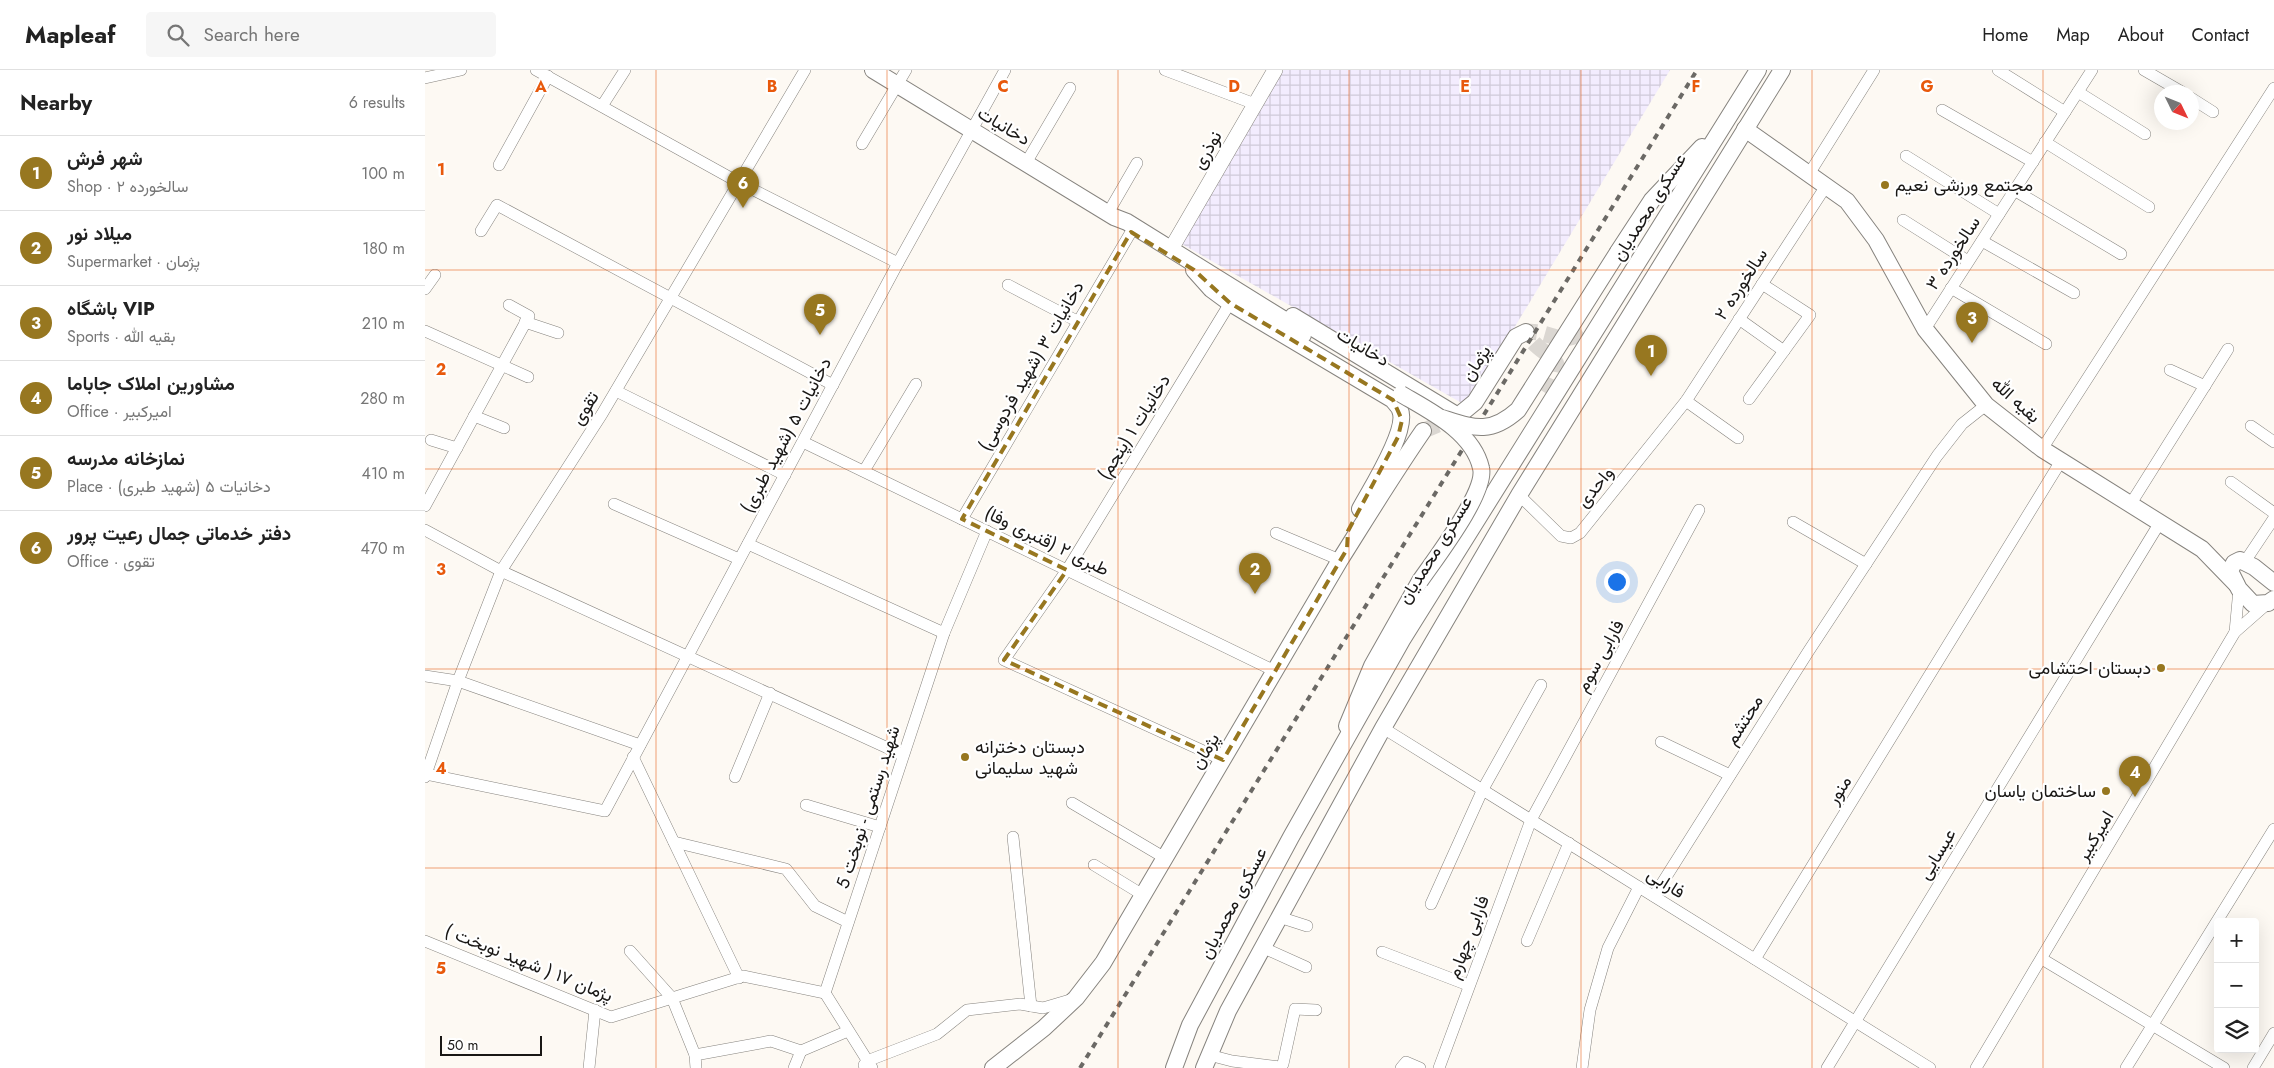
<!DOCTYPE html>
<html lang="en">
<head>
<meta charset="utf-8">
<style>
  body { margin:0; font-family:Jost,Vazirmatn,sans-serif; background:#f6f6f6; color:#222 }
  .controls { position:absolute; right:15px; bottom:15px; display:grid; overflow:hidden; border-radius:5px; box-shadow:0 5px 20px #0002 }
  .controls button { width:45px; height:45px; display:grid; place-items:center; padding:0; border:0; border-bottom:1px solid #e0e0e0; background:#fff; color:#222; font:25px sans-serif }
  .compass { position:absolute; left:1729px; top:15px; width:45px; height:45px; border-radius:50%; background:#fff; box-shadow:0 5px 20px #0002; rotate:133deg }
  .scale { position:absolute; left:15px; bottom:12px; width:102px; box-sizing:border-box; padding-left:5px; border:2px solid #191715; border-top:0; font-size:14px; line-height:18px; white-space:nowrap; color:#191715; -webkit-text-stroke:4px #fff; paint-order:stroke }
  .you { position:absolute; left:1191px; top:511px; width:18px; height:18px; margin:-12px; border:4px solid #fff; border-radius:50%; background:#1a73e8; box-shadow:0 0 0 8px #1a73e833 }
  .badge { display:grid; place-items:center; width:32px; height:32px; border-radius:50%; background:#977720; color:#fff; font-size:16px; font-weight:700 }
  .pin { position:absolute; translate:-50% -41px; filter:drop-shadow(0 1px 2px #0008) }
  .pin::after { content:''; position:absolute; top:26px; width:18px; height:15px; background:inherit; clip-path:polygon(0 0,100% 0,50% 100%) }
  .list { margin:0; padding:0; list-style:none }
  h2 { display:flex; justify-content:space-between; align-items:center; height:65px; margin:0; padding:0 20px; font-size:21px }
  h2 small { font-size:16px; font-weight:400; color:#767676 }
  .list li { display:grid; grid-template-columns:32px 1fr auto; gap:15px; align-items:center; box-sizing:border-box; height:75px; padding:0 20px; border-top:1px solid #e0e0e0 }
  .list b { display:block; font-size:19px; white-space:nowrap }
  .list p { margin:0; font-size:16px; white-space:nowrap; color:#767676 }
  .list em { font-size:16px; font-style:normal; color:#767676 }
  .icon { flex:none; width:28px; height:28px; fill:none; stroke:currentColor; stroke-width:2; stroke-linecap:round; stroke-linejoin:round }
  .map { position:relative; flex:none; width:1849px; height:998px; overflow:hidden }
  header { display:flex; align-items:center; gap:30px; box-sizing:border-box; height:70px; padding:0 25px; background:#fff; border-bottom:1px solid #e0e0e0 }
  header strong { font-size:24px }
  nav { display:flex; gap:28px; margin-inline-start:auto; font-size:18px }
  .search { width:350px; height:45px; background:#f6f6f6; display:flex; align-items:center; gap:12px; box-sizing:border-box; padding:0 18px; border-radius:5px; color:#767676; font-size:19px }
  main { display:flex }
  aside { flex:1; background:#fff }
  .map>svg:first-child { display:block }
  .industrial { fill:url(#industrial-grid) }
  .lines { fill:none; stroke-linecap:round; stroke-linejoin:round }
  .secondary-tunnel { stroke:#dbd7d2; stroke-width:16; stroke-dasharray:16 8; stroke-linecap:butt }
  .minor-casing { stroke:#86837e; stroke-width:12 }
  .tertiary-casing { stroke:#86837e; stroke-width:16 }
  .secondary-casing { stroke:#86837e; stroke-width:18 }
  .minor { stroke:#fff; stroke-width:11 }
  .tertiary { stroke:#fff; stroke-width:15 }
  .secondary { stroke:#fff; stroke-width:16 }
  .rail { stroke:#6b6965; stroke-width:4; stroke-dasharray:6 6; stroke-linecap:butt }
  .secondary-bridge-casing { stroke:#86837e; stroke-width:18; stroke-linecap:butt }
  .secondary-bridge { stroke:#fff; stroke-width:16 }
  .marked { fill:none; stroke:#977720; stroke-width:4; stroke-dasharray:10 6; stroke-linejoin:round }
  .grid { fill:none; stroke:#e8590c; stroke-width:1; stroke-opacity:0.55 }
  .poi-dot { fill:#977720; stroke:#fff; stroke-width:2 }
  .labels { text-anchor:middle; stroke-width:4.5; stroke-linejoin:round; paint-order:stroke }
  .street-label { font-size:18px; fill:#191715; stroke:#fff }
  .poi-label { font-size:18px; fill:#191715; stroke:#fff; text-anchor:start }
  .grid-label { font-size:16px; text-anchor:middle; font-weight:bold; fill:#e8590c; stroke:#fff; stroke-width:4.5; stroke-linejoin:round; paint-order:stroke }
</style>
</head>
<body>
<header>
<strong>Mapleaf</strong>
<div class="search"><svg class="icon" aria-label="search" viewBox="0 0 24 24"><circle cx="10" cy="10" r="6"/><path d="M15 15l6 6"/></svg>Search here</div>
<nav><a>Home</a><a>Map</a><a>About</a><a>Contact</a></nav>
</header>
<main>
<aside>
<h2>Nearby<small>6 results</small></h2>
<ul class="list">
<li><span class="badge">1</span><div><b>شهر فرش</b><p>Shop · سالخورده ۲</p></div><em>100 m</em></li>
<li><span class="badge">2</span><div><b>میلاد نور</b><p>Supermarket · پژمان</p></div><em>180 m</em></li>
<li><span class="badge">3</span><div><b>باشگاه VIP</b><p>Sports · بقیه الله</p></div><em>210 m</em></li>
<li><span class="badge">4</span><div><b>مشاورین املاک جاباما</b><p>Office · امیرکبیر</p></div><em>280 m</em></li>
<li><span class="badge">5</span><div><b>نمازخانه مدرسه</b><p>Place · دخانیات ۵ (شهید طبری)</p></div><em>410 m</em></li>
<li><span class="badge">6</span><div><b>دفتر خدماتی جمال رعیت پرور</b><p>Office · تقوی</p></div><em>470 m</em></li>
</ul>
</aside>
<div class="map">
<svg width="1849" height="998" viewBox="0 0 1849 998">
  <defs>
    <pattern id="industrial-grid" width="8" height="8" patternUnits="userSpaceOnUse" patternTransform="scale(1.25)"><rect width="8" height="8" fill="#f3ecfe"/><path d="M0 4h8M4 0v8" fill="none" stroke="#d0cad9"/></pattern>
  </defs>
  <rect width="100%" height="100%" fill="#fdf9f3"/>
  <path class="industrial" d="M 858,0 L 1245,0 L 1042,336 L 755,173 Z"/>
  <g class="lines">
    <g class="secondary-tunnel">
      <path d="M 1122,324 C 1149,282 1117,292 1101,262 C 1129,260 1131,278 1160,261"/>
      <path d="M 998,361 L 1033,346"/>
    </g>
    <defs>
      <g id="minor">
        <path d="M 111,0 L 313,112 L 473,193"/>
        <path d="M 740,0 L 830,34"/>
        <path d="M 1573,0 L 1640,42"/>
        <path d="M 1719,0 L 1757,22"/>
        <path d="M 0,8 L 36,0"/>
        <path d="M 1653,22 L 1720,64"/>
        <path d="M 1766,28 L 1788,42"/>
        <path d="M 177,36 L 200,0"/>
        <path d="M 1517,40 L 1608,92"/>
        <path d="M 1620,72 L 1724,137"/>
        <path d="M 437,74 L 481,0"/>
        <path d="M 1481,86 L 1574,144"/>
        <path d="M 601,93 L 645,18"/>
        <path d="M 74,95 L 123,6"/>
        <path d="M 1384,104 L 1449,0"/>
        <path d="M 1589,120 L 1696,184"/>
        <path d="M 683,143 L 712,93"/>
        <path d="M 1478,150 L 1543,191"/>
        <path d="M 56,161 L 72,135 L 408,315"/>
        <path d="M 1557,171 L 1649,223"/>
        <path d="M 583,215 L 652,251"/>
        <path d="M 1526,218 L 1621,274"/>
        <path d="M 0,219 L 10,205"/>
        <path d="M 1314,249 L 1359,281"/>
        <path d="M 100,252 L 133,263"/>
        <path d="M 1500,259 L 1667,0"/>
        <path d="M 0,261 L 103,307"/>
        <path d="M 1745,300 L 1780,316"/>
        <path d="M 191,321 L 360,405"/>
        <path d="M 1324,329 L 1385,245 L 1337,214"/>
        <path d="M 1261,331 L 1313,368"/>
        <path d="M 49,346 L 79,358"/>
        <path d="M 1826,356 L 1849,372"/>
        <path d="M 6,370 L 32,378"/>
        <path d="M 378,372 L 850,601"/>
        <path d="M 1617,379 L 1849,18"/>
        <path d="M 439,401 L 491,314"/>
        <path d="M 1806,412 L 1849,443"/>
        <path d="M 1094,425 L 1136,466 L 1146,468 L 1155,463 L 1261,331 L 1401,116"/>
        <path d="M 189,434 L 314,489"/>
        <path d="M 1705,435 L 1803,279"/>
        <path d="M 0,436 L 104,246 L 84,235"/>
        <path d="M 537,449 L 706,162"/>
        <path d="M 1368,452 L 1441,494"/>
        <path d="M 0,460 L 76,501 L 478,685"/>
        <path d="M 851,463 L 915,490"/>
        <path d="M 323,474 L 519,563"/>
        <path d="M 1819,493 L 1849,448"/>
        <path d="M 1810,562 L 1814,519"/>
        <path d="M 0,606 L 33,611 L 215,675"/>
        <path d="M 958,658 L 1505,998"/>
        <path d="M 1236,672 L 1305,705"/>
        <path d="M 208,687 L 314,908"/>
        <path d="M 798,690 L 579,590 L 642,500 L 805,233"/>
        <path d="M 1,704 L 180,741 L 473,193 L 580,0"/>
        <path d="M 0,707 L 33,611 L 76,501 L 177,344 L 380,0"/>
        <path d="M 310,707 L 345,623"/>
        <path d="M 647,733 L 740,788"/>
        <path d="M 381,735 L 455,757"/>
        <path d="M 588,767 L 606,936"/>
        <path d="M 249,772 L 361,799 L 390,836 L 423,852"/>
        <path d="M 669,795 L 718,825"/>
        <path d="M 1229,826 L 1383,582 L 1512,386 L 1537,354 L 1561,335"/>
        <path d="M 1006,834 L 1058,719 L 1116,615"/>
        <path d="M 854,847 L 882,856"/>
        <path d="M 0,871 L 186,947 L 318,906 L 400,923 L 447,998"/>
        <path d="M 1102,871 L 1144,773"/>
        <path d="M 839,878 L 881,897"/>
        <path d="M 205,881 L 247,928 L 270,985 L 271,998"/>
        <path d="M 957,882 L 1043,915"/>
        <path d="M 1330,889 L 1636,391"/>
        <path d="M 1617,889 L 1799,998"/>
        <path d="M 400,923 L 519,563 L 562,461"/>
        <path d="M 270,985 L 346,971 L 376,981 L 423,961"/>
        <path d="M 784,985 L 807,991 L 855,997 L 858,994 L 870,939 L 891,940"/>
        <path d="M 439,995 L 442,991 L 512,964 L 542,940 L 595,934 L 618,938 L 645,930"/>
        <path d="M 164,998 L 170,940"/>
        <path d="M 369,998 L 376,981"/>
        <path d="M 976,998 L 981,992 L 995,998"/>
        <path d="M 1014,998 L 1106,750 L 1274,440"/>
        <path d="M 1157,998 L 1165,940 L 1183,878 L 1214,817"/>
        <path d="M 1402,998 L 1734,454"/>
        <path d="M 1551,998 L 1810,562 L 1843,533"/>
        <path d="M 1701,998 L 1849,759"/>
        <path d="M 1828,998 L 1849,963"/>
      </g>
      <path id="tertiary" d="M 746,179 L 850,0"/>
      <g id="secondary">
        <path d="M 448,0 L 689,147 L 702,152 L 863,252 L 878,265"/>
        <path d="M 1320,59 L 1422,131 L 1451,170 L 1500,259 L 1561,335 L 1617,379 L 1777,479 L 1811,514"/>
        <path d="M 1193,182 L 1227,130 L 1277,77"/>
        <path d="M 769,200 L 786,219 L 805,233 L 968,330 C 970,333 974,337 975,340 C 984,360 945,420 935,439"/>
        <path d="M 868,246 L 1033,346 L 1050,332 L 1091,267 L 1101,262"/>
        <path d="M 1849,513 L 1829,497 L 1815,490 L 1809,493 L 1805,501 L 1814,519 L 1828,534 L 1843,533 L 1849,529"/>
        <path d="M 922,656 L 947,596 L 995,511"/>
        <path d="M 568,998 L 619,958 L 651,928 L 678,893 L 915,490 C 942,447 969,403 998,361"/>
        <path d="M 749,998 L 765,955 L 866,767 L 977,570 L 1333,0"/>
        <path d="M 779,998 L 803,941 L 958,658 L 1094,425 L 1357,0"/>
      </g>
    </defs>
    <use href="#minor" class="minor-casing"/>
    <use href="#tertiary" class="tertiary-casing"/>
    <use href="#secondary" class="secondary-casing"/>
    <use href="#minor" class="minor"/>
    <use href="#tertiary" class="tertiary"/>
    <use href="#secondary" class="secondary"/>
    <path class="rail" d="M 655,998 L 1272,0"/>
    <defs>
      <g id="secondary-bridge">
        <path d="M 976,324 C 1005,341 1048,362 1056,398 C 1062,422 1010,489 995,511"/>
        <path d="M 1017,348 C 1049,358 1065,365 1093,340 L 1193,182"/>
      </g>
    </defs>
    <use href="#secondary-bridge" class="secondary-bridge-casing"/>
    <use href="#secondary-bridge" class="secondary-bridge"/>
  </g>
  <path class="marked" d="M 706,162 L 769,200 L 805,233 L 968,330 L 977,350 L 973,367 L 923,461 L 922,479 L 798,690 L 579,590 L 642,500 L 537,449 Z"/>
  <path class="grid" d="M 231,0 L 231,998M 462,0 L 462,998M 693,0 L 693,998M 924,0 L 924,998M 1156,0 L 1156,998M 1387,0 L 1387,998M 1618,0 L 1618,998M 0,200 L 1849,200M 0,399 L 1849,399M 0,599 L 1849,599M 0,798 L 1849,798"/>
  <g class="poi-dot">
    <circle cx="1460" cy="115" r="5"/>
    <circle cx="1736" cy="598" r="5"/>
    <circle cx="540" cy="687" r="5"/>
    <circle cx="1681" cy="721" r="5"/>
  </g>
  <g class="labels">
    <g class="street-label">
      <text transform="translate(579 56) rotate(31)" y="6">دخانیات</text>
      <text transform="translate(782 80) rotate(-60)" y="6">نوذری</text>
      <text transform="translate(1224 137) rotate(-58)" y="6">عسکری محمدیان</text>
      <text transform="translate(1528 183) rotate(-57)" y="6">سالخورده ۳</text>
      <text transform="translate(1316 214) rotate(-57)" y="6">سالخورده ۲</text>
      <text transform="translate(938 277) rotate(31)" y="6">دخانیات</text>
      <text transform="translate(1051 293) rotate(-58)" y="6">پژمان</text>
      <text transform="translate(606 296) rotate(-60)" y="6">دخانیات ۳ (شهید فردوسی)</text>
      <text transform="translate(1591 330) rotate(42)" y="6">بقیه الله</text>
      <text transform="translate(160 338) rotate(-58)" y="6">تقوی</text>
      <text transform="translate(709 357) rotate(-58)" y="6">دخانیات ۱ (پنجم)</text>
      <text transform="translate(361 365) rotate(-62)" y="6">دخانیات ۵ (شهید طبری)</text>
      <text transform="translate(1170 417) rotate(-51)" y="6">واحدی</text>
      <text transform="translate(622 471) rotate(26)" y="6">طبری ۲ (قنبری وفا)</text>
      <text transform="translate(1010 480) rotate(-58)" y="6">عسکری محمدیان</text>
      <text transform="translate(1175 586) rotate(-61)" y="6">فارابی سوم</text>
      <text transform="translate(1319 650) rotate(-58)" y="6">محتشم</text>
      <text transform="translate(780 681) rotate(-59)" y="6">پژمان</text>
      <text transform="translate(1414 720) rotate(-58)" y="6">منور</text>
      <text transform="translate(443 737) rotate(-72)" y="6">شهید رستمی - نوبخت 5</text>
      <text transform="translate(1670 766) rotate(-59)" y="6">امیرکبیر</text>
      <text transform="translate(1512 784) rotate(-59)" y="6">عیسایی</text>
      <text transform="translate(1241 813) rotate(32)" y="6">فارابی</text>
      <text transform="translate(808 833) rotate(-62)" y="6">عسکری محمدیان</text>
      <text transform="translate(1043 867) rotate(-69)" y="6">فارابی چهارم</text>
      <text transform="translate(104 893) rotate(22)" y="6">پژمان ۱۷ ( شهید نوبخت )</text>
    </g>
    <g class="poi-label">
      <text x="1470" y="121">مجتمع ورزشی نعیم</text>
      <text x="1726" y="604" text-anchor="end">دبستان احتشامی</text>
      <text x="550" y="683">دبستان دخترانه<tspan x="550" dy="21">شهید سلیمانی</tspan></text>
      <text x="1671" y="727" text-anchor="end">ساختمان یاسان</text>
    </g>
  </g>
  <g class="grid-label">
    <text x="116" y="22">A</text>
    <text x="347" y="22">B</text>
    <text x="578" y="22">C</text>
    <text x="809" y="22">D</text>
    <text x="1040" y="22">E</text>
    <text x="1271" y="22">F</text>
    <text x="1502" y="22">G</text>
    <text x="16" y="105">1</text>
    <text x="16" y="305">2</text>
    <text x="16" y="505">3</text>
    <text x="16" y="704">4</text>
    <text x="16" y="904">5</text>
  </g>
</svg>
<div class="controls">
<button>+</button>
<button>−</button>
<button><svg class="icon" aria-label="layers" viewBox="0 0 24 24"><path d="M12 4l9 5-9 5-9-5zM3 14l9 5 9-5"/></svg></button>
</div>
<svg class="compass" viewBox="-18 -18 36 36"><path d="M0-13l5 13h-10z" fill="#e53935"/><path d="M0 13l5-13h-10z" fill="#767676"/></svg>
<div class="scale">50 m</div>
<div class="you"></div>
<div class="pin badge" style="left:1226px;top:306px">1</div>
<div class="pin badge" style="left:830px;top:524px">2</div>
<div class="pin badge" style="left:1547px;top:273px">3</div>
<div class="pin badge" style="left:1710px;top:727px">4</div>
<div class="pin badge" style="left:395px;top:265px">5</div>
<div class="pin badge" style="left:318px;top:138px">6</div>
</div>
</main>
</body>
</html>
